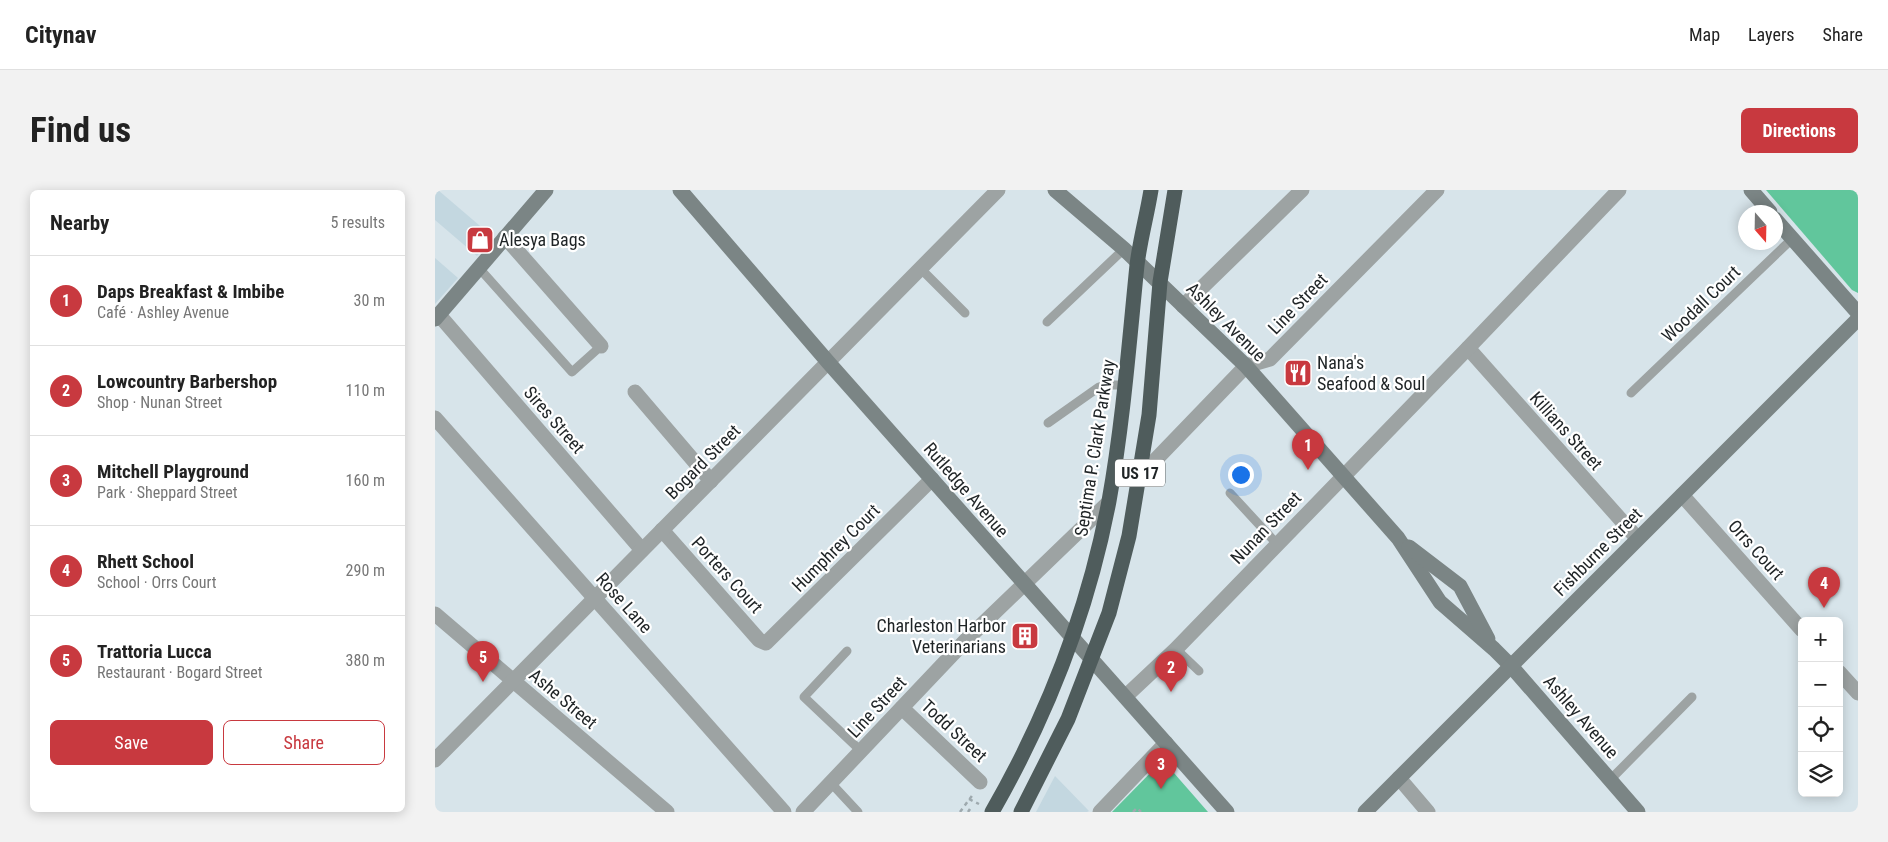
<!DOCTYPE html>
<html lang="en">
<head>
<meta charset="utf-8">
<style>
  body { margin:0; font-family:"Roboto Condensed",sans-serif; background:#f2f2f2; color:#222 }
  .controls { position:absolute; right:15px; bottom:15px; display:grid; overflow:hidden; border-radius:8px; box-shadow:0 2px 12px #0003 }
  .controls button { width:45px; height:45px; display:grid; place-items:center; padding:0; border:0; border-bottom:1px solid #e0e0e0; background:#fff; color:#222; font:25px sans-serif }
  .compass { position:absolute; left:1303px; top:15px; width:45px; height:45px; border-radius:50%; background:#fff; box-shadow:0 2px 12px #0003; rotate:160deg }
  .you { position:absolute; left:805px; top:284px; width:18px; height:18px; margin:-12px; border:4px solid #fff; border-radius:50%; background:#1a73e8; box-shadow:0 0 0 8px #1a73e833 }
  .badge { display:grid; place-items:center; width:32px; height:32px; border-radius:50%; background:#c8393f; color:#fff; font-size:16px; font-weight:700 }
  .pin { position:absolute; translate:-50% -41px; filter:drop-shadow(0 1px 2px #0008) }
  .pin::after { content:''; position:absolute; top:26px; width:18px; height:15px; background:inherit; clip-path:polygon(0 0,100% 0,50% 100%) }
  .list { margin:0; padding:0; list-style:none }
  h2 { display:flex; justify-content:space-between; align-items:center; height:65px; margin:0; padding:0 20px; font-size:21px }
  h2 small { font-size:16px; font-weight:400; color:#767676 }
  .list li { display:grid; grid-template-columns:32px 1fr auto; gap:15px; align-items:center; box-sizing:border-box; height:90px; padding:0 20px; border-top:1px solid #e0e0e0 }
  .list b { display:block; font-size:19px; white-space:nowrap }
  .list p { margin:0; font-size:16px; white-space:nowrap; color:#767676 }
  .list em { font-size:16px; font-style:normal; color:#767676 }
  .actions { display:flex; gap:10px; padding:15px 20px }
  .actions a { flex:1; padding:11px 0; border:1px solid #c8393f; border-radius:8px; text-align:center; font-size:18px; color:#c8393f }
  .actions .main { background:#c8393f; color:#fff }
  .icon { flex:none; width:28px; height:28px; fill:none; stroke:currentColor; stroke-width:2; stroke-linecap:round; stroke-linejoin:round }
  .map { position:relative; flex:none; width:1423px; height:622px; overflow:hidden; border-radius:8px }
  header { display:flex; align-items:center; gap:30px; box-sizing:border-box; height:70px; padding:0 25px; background:#fff; border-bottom:1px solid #e0e0e0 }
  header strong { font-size:24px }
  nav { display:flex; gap:28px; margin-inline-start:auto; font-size:18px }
  .intro { display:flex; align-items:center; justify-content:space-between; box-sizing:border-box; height:120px; padding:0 30px }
  h1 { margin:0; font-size:35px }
  .button { padding:12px 22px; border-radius:8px; background:#c8393f; color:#fff; font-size:18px; font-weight:700 }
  main { display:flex; gap:30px; padding:0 30px }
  aside { flex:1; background:#fff; border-radius:8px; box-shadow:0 2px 12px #0003 }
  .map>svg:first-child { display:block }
  .built { fill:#c3d7e0 }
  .green { fill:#61c69c }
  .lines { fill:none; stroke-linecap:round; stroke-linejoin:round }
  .path { stroke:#9ea9ae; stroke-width:2.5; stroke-dasharray:4 4; stroke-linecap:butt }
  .lane { stroke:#9da3a3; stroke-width:9 }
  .street { stroke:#9da3a3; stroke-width:15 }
  .secondary { stroke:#7b8585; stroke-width:15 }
  .highway { stroke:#4f5c5c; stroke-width:15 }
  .labels { text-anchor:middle; stroke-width:4.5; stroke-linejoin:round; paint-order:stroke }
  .shield { fill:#fff; stroke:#626667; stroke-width:1 }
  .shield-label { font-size:16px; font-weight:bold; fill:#1f2426 }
  .poi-label { font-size:18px; fill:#1f2426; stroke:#fff; text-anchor:start }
  .street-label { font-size:18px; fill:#1f2426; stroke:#fff }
</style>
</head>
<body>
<header>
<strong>Citynav</strong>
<nav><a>Map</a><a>Layers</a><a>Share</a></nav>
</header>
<div class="intro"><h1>Find us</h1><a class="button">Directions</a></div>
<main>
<aside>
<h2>Nearby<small>5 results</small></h2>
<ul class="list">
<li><span class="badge">1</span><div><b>Daps Breakfast &amp; Imbibe</b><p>Café · Ashley Avenue</p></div><em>30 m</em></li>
<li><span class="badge">2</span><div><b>Lowcountry Barbershop</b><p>Shop · Nunan Street</p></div><em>110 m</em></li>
<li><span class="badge">3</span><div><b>Mitchell Playground</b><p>Park · Sheppard Street</p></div><em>160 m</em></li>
<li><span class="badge">4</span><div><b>Rhett School</b><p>School · Orrs Court</p></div><em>290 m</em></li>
<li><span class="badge">5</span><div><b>Trattoria Lucca</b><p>Restaurant · Bogard Street</p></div><em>380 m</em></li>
</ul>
<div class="actions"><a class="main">Save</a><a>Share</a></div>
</aside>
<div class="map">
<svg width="1423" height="622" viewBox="0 0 1423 622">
  <rect width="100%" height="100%" fill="#d7e4ea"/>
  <g class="built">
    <path d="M 0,0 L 3,0 L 58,47 L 42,66 L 0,30 Z"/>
    <path d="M 0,68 L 23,88 L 0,114 Z"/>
    <path d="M 620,586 L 654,621 L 652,622 L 601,622 Z"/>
  </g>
  <g class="green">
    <path d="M 1331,0 L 1423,0 L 1423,103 L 1417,100 Z"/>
    <path d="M 726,572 L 732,575 L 773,622 L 677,622 Z"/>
  </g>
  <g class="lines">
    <g class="path">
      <path d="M 534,609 L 544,614"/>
      <path d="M 525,622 L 539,603"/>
      <path d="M 533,622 L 535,619"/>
      <path d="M 698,622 L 702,618 L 706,622"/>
    </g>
    <g class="lane">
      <path d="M 44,78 L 137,182 L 166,156"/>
      <path d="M 485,78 L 530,123"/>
      <path d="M 612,132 L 689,59"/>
      <path d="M 1196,203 L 1358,48"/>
      <path d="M 613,233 L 664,197 L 671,195 L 690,195"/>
      <path d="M 795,303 L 842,354"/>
      <path d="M 741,459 L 764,481"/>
      <path d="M 412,461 L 369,507 L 426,561"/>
      <path d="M 1175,590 L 1257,507"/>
      <path d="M 396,593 L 423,622"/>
    </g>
    <g class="street">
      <path d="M 70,47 L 166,156"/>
      <path d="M 748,116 L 867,0"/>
      <path d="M 4,125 L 207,360"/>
      <path d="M 1033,158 L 1202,348"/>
      <path d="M 200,202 L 276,291"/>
      <path d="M 0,228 L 349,622"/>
      <path d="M 704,287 L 811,176 L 835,169 L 1002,0"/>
      <path d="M 1247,305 L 1367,440"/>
      <path d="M 227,340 L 324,450 L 331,453 L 497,289"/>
      <path d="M 0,424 L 232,622"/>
      <path d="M 1404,482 L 1423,503"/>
      <path d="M 691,506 L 741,459 L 1033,158 L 1184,0"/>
      <path d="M 467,518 L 545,592"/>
      <path d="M 0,570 L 563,0"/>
      <path d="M 964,588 L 993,622"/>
      <path d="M 368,622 L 532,449 L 673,313"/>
      <path d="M 665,622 L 731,553"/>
    </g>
    <g class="secondary">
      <path d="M 245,0 L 393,172 L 792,622"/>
      <path d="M 620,0 L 689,59 L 811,176 L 963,348 L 1005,412 L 1059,459 L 1076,476 L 1203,622"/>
      <path d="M 1316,0 L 1335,22"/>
      <path d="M 1340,29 L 1423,123"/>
      <path d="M 0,129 L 111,0"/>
      <path d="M 974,357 L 1025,396 L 1053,449"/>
      <path d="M 930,622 L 1423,129"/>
    </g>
    <g class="highway">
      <path d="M 557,622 C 612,526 653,421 674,311 C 688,233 694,154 702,75 C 705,50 712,25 716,0"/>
      <path d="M 586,622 L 633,529 L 674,423 L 694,346 L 714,225 L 725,92 L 740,0"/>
    </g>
  </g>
  <defs>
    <symbol id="shop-square" viewBox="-11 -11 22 22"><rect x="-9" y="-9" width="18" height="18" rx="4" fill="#c8393f" stroke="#fff"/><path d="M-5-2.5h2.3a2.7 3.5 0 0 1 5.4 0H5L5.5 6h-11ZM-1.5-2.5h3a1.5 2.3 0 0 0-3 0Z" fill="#fff"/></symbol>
    <symbol id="restaurant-square" viewBox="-11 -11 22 22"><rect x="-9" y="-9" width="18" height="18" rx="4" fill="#c8393f" stroke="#fff"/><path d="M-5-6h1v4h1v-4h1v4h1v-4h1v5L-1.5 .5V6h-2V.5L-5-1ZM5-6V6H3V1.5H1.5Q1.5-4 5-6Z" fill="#fff"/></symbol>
    <symbol id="building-square" viewBox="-11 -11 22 22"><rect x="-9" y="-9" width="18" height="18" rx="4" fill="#c8393f" stroke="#fff"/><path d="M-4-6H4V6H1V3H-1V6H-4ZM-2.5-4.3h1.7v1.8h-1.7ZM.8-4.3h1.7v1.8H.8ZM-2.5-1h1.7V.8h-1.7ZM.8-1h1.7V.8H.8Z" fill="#fff"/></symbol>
  </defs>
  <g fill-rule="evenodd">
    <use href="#shop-square" x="29" y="34" width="32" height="32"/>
    <use href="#restaurant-square" x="847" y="167" width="32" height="32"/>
    <use href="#building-square" x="574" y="430" width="32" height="32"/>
  </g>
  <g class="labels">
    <rect class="shield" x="680" y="269.5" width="50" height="27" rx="4"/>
    <g class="shield-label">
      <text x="705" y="289">US 17</text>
    </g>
    <g class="poi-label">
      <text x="64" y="56">Alesya Bags</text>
      <text x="882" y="179">Nana's<tspan x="882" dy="21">Seafood &amp; Soul</tspan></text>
      <text x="571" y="442" text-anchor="end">Charleston Harbor<tspan x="571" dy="21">Veterinarians</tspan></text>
    </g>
    <g class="street-label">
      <text transform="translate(863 114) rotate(-46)" y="6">Line Street</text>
      <text transform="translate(1266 114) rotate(-44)" y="6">Woodall Court</text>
      <text transform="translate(791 132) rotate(45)" y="6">Ashley Avenue</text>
      <text transform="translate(119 230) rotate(49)" y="6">Sires Street</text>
      <text transform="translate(1131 241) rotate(48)" y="6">Killians Street</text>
      <text transform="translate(660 258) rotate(-81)" y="6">Septima P. Clark Parkway</text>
      <text transform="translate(268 272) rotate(-45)" y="6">Bogard Street</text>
      <text transform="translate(531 300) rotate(49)" y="6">Rutledge Avenue</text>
      <text transform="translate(831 338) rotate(-46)" y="6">Nunan Street</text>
      <text transform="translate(401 358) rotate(-45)" y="6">Humphrey Court</text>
      <text transform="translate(1321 360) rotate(48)" y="6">Orrs Court</text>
      <text transform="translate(1163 362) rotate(-45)" y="6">Fishburne Street</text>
      <text transform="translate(292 385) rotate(48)" y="6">Porters Court</text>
      <text transform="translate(189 413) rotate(48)" y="6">Rose Lane</text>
      <text transform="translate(128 509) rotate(40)" y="6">Ashe Street</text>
      <text transform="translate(442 517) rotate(-47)" y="6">Line Street</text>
      <text transform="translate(1146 527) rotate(49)" y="6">Ashley Avenue</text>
      <text transform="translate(519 541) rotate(43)" y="6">Todd Street</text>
    </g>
  </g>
</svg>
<div class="controls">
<button>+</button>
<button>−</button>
<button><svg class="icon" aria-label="locate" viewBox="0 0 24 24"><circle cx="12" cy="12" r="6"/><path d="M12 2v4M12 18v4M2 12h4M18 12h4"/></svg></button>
<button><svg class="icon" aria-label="layers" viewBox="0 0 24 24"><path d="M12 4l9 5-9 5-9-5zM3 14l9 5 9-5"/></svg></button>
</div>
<svg class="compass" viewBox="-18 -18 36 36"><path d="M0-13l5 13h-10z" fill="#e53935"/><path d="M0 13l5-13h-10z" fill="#767676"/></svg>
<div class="you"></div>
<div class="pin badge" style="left:873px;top:280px">1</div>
<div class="pin badge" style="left:736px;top:502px">2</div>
<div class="pin badge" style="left:726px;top:599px">3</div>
<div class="pin badge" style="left:1389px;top:418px">4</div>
<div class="pin badge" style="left:48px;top:492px">5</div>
</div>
</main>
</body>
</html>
